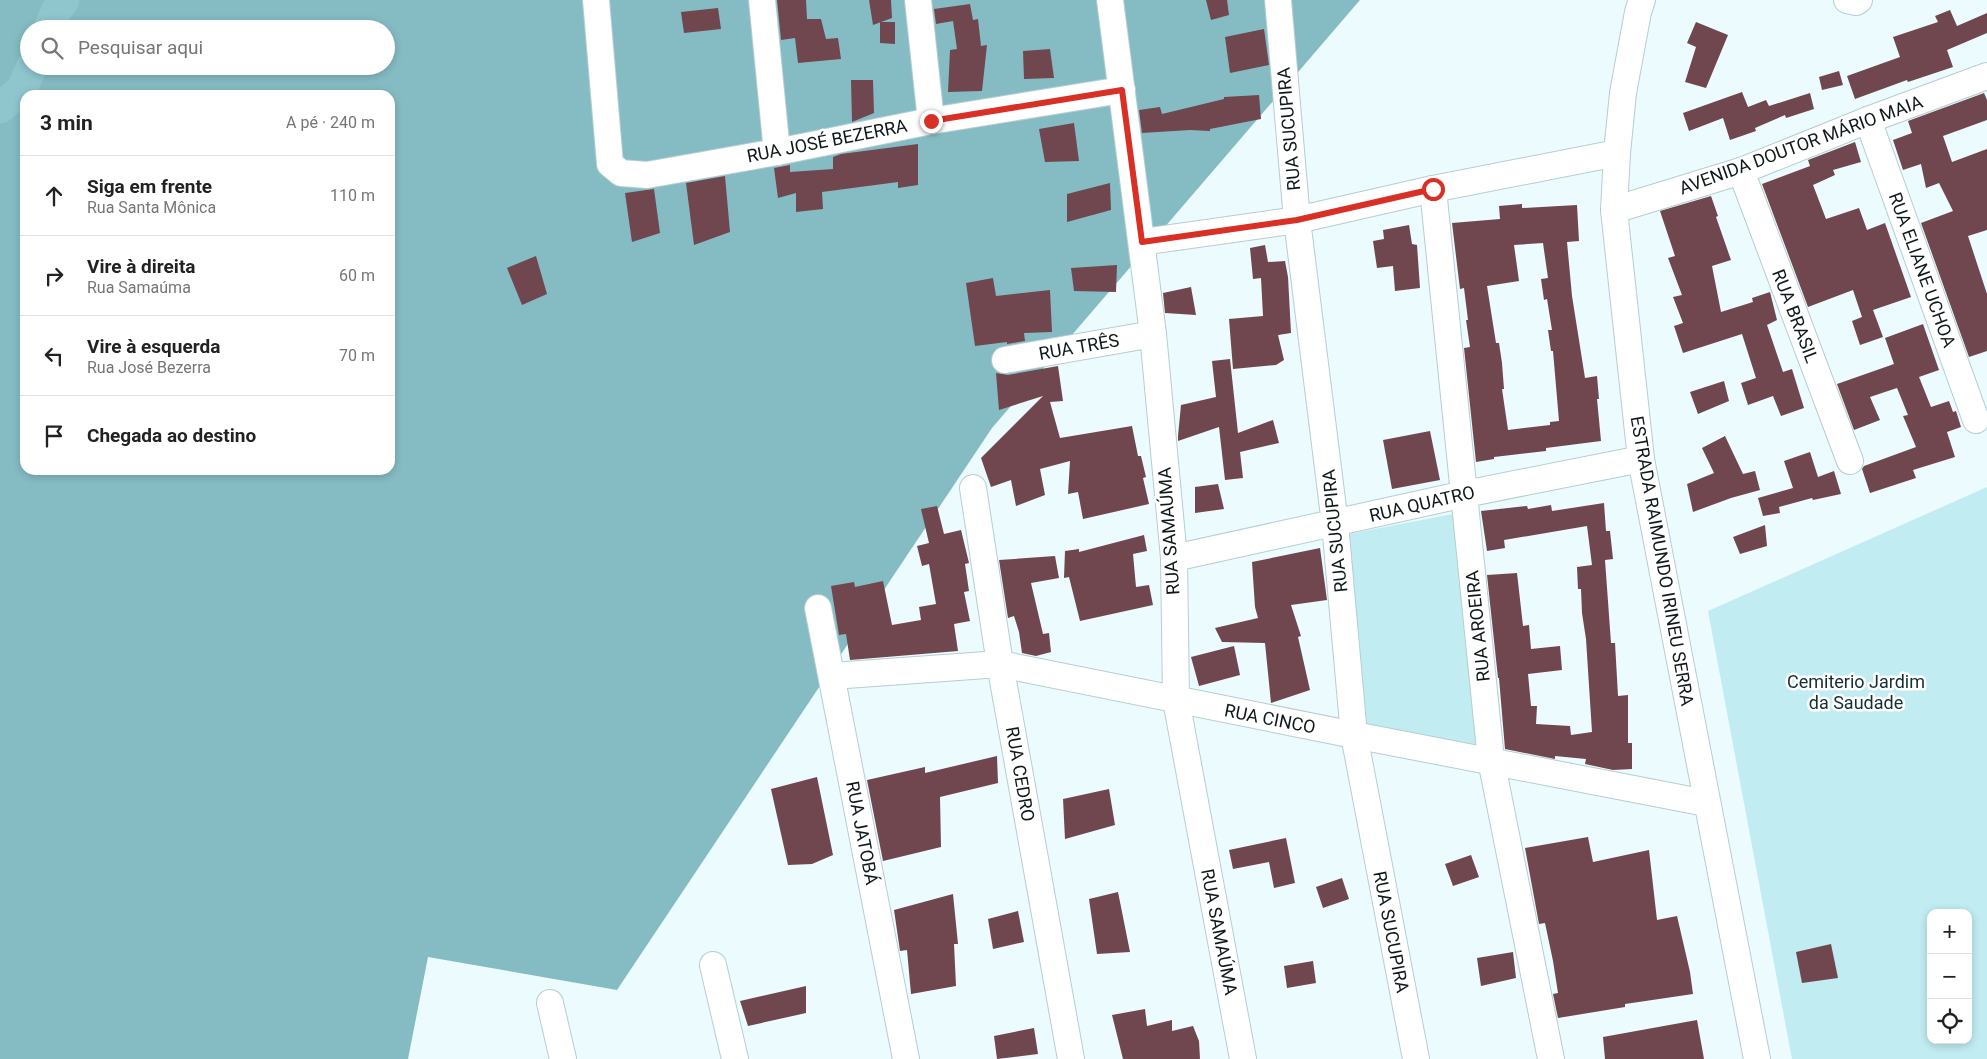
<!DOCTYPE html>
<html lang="pt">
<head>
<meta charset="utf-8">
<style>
  body { margin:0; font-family:Roboto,sans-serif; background:#f2f2f2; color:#222 }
  .controls { position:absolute; right:15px; bottom:15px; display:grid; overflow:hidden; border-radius:10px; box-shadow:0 2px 8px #0003 }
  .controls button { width:45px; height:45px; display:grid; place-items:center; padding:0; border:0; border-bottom:1px solid #e0e0e0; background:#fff; color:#222; font:25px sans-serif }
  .stop { position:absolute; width:15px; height:15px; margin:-11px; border:4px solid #d93025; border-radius:50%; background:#fff }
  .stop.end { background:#d93025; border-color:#fff; box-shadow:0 1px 5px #0008 }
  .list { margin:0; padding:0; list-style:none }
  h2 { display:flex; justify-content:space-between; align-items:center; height:65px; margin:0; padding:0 20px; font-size:21px }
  h2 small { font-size:16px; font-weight:400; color:#767676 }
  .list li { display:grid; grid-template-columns:32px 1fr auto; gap:15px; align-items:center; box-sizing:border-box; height:80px; padding:0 20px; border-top:1px solid #e0e0e0 }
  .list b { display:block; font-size:19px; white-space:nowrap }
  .list p { margin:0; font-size:16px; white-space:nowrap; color:#767676 }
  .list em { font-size:16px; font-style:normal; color:#767676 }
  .icon { flex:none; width:28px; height:28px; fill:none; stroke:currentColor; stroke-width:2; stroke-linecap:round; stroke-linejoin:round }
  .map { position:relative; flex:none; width:1987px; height:1059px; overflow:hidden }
  .search { position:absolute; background:#fff; box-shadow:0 2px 8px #0003; left:20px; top:20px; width:375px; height:55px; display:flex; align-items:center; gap:12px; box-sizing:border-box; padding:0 18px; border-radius:28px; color:#767676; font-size:19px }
  .panel { position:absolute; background:#fff; box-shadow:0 2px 8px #0003; left:20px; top:90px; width:375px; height:385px; border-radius:15px }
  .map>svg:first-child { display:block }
  .green { fill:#c0ecf2; fill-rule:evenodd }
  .forest { fill:#85bcc4; fill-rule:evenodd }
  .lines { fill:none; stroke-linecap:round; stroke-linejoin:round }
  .river { stroke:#8fc6ce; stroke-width:31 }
  .building { fill:#70464f; fill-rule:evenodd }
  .minor-casing { stroke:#b4ced1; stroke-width:28 }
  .minor { stroke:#fff; stroke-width:26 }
  .route { stroke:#d93025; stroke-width:6 }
  .labels { text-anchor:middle; stroke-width:5; stroke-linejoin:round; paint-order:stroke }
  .street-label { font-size:18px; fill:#0f191a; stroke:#fff }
  .park-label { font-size:18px; fill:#122f33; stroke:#fff }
</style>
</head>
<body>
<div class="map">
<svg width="1987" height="1059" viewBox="0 0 1987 1059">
  <rect width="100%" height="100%" fill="#ecfbfe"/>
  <g class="green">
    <path d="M 1987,487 L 1987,1059 L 1792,1059 L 1708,611 ZM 1931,913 L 1968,913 L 1968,1040 L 1931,1040 Z"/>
    <path d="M 1458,513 L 1481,748 L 1361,726 L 1343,535 Z"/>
  </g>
  <path class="forest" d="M 0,0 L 1360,0 L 992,428 L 617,990 L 428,957 L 408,1059 L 0,1059 ZM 29,29 L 386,29 L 386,66 L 29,66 ZM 25,95 L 390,95 L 390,470 L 25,470 Z"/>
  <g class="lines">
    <g class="river">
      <path d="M 49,29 L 56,11 L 64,0"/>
      <path d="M 0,108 L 22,89 L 32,66"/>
    </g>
  </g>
  <g class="building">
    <path d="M 777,0 L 806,0 L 807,19 L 821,19 L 826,39 L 838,38 L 841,59 L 798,63 L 795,38 L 781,40 Z"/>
    <path d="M 869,0 L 891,0 L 892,18 L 873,25 Z"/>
    <path d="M 1206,0 L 1227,0 L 1229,15 L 1211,20 Z"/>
    <path d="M 970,4 L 973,20 L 978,19 L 981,46 L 987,45 L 982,91 L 948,92 L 950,50 L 957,49 L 953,21 L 936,24 L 934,9 Z"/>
    <path d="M 718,8 L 721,29 L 684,33 L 681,12 Z"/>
    <path d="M 1950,10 L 1957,26 L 1987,13 L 1987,33 L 1947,50 L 1953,67 L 1908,82 L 1907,80 L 1855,99 L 1847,76 L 1900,57 L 1893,37 L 1938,22 L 1935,16 Z"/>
    <path d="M 880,22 L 895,22 L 895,44 L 880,43 Z"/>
    <path d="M 1696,22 L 1728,35 L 1706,88 L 1685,82 L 1696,47 L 1687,43 Z"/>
    <path d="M 1264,29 L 1269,65 L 1230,73 L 1225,37 Z"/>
    <path d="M 1050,49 L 1054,78 L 1024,79 L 1023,51 Z"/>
    <path d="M 1839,71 L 1843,85 L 1822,90 L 1819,77 Z"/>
    <path d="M 851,80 L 873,80 L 874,113 L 852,122 Z"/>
    <path d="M 1742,92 L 1748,107 L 1766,100 L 1769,106 L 1810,93 L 1814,109 L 1786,118 L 1785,115 L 1755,128 L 1756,131 L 1730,140 L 1723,118 L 1689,131 L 1683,113 Z"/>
    <path d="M 1984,93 L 1987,100 L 1987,120 L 1943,136 L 1952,162 L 1987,149 L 1987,230 L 1968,236 L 1987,294 L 1987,351 L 1969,357 L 1921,223 L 1953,211 L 1939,183 L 1926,188 L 1921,164 L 1903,170 L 1893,140 L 1912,133 L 1908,121 Z"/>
    <path d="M 1259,95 L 1261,119 L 1210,129 L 1210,131 L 1190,130 L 1142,133 L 1139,110 L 1160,107 L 1162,114 L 1224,99 L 1224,97 Z"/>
    <path d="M 1074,123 L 1079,161 L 1045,162 L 1039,129 Z"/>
    <path d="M 1855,142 L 1861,162 L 1833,170 L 1835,175 L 1813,185 L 1826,219 L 1859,208 L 1867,230 L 1885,223 L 1911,297 L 1873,310 L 1883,337 L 1860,345 L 1852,321 L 1862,317 L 1853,290 L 1808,307 L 1762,184 L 1810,166 L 1808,160 Z"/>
    <path d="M 918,144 L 918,185 L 898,188 L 898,182 L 822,192 L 823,209 L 796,212 L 796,193 L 778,198 L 774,168 L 790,165 L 790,172 L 833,169 L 833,157 L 841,154 Z"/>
    <path d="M 725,176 L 730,232 L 694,245 L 686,183 Z"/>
    <path d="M 1110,183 L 1111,210 L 1067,222 L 1067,194 Z"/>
    <path d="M 654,189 L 660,233 L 632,242 L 625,193 Z"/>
    <path d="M 1711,196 L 1718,216 L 1716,217 L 1731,260 L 1712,266 L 1721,312 L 1753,302 L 1752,298 L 1770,292 L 1777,320 L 1767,325 L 1783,372 L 1792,369 L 1804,408 L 1781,416 L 1773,396 L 1748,405 L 1741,383 L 1756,378 L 1742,334 L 1683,353 L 1674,326 L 1683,323 L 1673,297 L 1682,295 L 1668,258 L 1675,256 L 1660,211 Z"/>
    <path d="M 1522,204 L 1522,208 L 1577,205 L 1579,241 L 1567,242 L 1572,296 L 1585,378 L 1597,376 L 1599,399 L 1597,399 L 1601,441 L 1546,448 L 1546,451 L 1494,457 L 1494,459 L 1476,462 L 1464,348 L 1470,347 L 1466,320 L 1468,320 L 1464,288 L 1460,289 L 1452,223 L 1500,219 L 1499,206 ZM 1543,243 L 1548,278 L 1541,279 L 1544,300 L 1547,299 L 1552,330 L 1548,330 L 1551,351 L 1553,351 L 1559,421 L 1550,422 L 1550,425 L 1508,430 L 1502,389 L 1504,389 L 1502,363 L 1499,343 L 1496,343 L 1487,286 L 1519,281 L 1514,245 Z"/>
    <path d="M 1409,225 L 1412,244 L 1417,245 L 1420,288 L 1395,291 L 1393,266 L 1377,268 L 1373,241 L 1384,239 L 1383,230 Z"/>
    <path d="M 1265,245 L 1268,262 L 1285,261 L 1288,277 L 1291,333 L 1278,335 L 1284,360 L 1276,365 L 1233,369 L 1229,319 L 1263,316 L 1261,278 L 1253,279 L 1250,248 Z"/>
    <path d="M 536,256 L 547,294 L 522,305 L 507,268 Z"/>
    <path d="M 1117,265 L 1116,292 L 1074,291 L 1071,268 Z"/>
    <path d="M 993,278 L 996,296 L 1050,290 L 1052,332 L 1024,333 L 1025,341 L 1007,344 L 1007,342 L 975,346 L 966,283 Z"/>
    <path d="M 1191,287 L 1196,315 L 1165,313 L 1163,293 Z"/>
    <path d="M 1923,324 L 1939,370 L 1919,377 L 1931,407 L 1949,401 L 1953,412 L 1956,411 L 1961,427 L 1947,432 L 1955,457 L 1913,470 L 1916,478 L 1870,493 L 1862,469 L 1864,466 L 1916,447 L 1903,416 L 1908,415 L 1897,388 L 1870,397 L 1880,420 L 1854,430 L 1837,384 L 1894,364 L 1885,338 Z"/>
    <path d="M 1230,359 L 1238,433 L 1273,420 L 1279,443 L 1240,452 L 1243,478 L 1225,480 L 1219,427 L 1178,441 L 1178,436 L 1181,405 L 1216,397 L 1212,361 Z"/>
    <path d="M 1058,366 L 1063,401 L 1050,402 L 1060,438 L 1132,426 L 1138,456 L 1141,456 L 1146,477 L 1143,478 L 1149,504 L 1083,519 L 1078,492 L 1068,494 L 1070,461 L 1040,469 L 1045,495 L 1016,506 L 1011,480 L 991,487 L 981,458 L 1043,396 L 999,410 L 996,373 L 1008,375 Z"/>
    <path d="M 1724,381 L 1729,401 L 1698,414 L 1690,392 Z"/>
    <path d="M 1430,431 L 1440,480 L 1392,489 L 1383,440 Z"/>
    <path d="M 1725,436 L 1743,474 L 1755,471 L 1760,490 L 1731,498 L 1693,512 L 1687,484 L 1714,473 L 1702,448 Z"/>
    <path d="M 1810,452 L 1818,477 L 1834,471 L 1841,494 L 1813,500 L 1812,498 L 1779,507 L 1780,513 L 1763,516 L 1758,498 L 1793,488 L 1784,461 Z"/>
    <path d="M 1218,484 L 1224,509 L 1195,513 L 1195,487 Z"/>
    <path d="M 1604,503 L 1606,531 L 1610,531 L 1613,559 L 1605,560 L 1611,643 L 1615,643 L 1618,696 L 1628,695 L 1628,743 L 1632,743 L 1632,769 L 1613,770 L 1585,764 L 1586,759 L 1555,756 L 1555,759 L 1505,749 L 1499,678 L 1498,678 L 1487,575 L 1517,573 L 1523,626 L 1529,625 L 1531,649 L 1560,646 L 1562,670 L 1528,674 L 1531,706 L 1537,706 L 1536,724 L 1570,726 L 1571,735 L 1592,732 L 1586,639 L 1582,613 L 1581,589 L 1578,589 L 1577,567 L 1592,565 L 1587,526 L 1504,540 L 1505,548 L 1487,551 L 1481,511 L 1527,506 L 1528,509 L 1551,505 L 1552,511 Z"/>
    <path d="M 937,506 L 944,534 L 961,530 L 969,563 L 965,564 L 969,591 L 964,592 L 970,621 L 954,624 L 958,651 L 850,660 L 846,634 L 839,635 L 831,586 L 854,582 L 855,587 L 883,581 L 892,625 L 921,620 L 919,607 L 936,604 L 929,564 L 922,566 L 917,546 L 929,543 L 921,509 Z"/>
    <path d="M 1765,525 L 1767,546 L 1740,554 L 1733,537 Z"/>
    <path d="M 1144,535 L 1147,551 L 1133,554 L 1136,587 L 1149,585 L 1153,605 L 1080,621 L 1069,577 L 1064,578 L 1065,551 L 1079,549 L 1079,552 Z"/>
    <path d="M 1320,548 L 1327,600 L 1291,605 L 1301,636 L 1298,637 L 1310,690 L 1271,703 L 1265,643 L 1222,642 L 1215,628 L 1258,618 L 1255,607 L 1252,562 Z"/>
    <path d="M 1055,556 L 1059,578 L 1031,583 L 1043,634 L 1049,633 L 1051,652 L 1036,656 L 1022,653 L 1019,632 L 1014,616 L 1008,618 L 999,560 Z"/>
    <path d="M 1234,646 L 1240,675 L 1199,686 L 1191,657 Z"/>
    <path d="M 997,756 L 998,783 L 940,797 L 941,847 L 883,861 L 867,780 L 925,767 L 925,773 Z"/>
    <path d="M 817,777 L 833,855 L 812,864 L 788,865 L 771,789 Z"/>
    <path d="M 1109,789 L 1115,825 L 1065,839 L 1063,799 Z"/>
    <path d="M 1588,837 L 1593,862 L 1649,850 L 1657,920 L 1677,916 L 1690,972 L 1693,994 L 1625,1004 L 1625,1007 L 1558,1018 L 1553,994 L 1558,993 L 1553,961 L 1545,923 L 1539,924 L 1525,848 Z"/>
    <path d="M 1286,838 L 1295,883 L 1274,888 L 1269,862 L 1233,869 L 1229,850 Z"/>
    <path d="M 1471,855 L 1479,877 L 1453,886 L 1445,864 Z"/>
    <path d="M 1342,878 L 1349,899 L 1323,908 L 1316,887 Z"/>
    <path d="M 1118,892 L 1130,952 L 1097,954 L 1089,899 Z"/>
    <path d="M 953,894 L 958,944 L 954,944 L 956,986 L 911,994 L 907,950 L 900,951 L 894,910 Z"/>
    <path d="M 1018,911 L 1024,942 L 993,949 L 988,919 Z"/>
    <path d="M 1831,944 L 1838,978 L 1802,983 L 1796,952 Z"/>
    <path d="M 1513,952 L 1516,978 L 1481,986 L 1477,958 Z"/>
    <path d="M 1313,961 L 1316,983 L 1287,988 L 1284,966 Z"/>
    <path d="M 806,986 L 806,1013 L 748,1026 L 740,1001 Z"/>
    <path d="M 1145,1009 L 1147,1026 L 1172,1020 L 1172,1031 L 1193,1026 L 1199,1041 L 1200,1059 L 1123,1059 L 1112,1015 Z"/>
    <path d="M 1697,1020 L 1704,1059 L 1605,1059 L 1603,1037 Z"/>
    <path d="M 1034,1028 L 1038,1054 L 997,1059 L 994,1036 Z"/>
  </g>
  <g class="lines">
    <defs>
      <g id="minor">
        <path d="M 596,0 L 610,164 L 621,173 L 647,175 L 777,152 L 931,121 L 1122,90"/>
        <path d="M 762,0 L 777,152"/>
        <path d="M 918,0 L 931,121"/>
        <path d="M 1110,0 L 1153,334 L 1174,558 L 1176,700 L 1243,1059"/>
        <path d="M 1278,0 L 1297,220 L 1335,524 L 1354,735 L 1416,1059"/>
        <path d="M 1642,0 L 1638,12 L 1623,93 L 1617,153 L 1614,210 L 1641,459 L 1757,1059"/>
        <path d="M 1847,0 L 1856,2 L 1859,0"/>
        <path d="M 1868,120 L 1976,420"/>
        <path d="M 1741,171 L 1850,461"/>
        <path d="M 1433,189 L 1491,760 L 1551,1059"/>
        <path d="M 1614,210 L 1741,171 L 1868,120 L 1987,76"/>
        <path d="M 1142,242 L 1297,220 L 1433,189 L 1617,153"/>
        <path d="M 1005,360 L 1153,334"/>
        <path d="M 973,488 L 1000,664 L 1071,1059"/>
        <path d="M 1174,558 L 1465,494 L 1641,459"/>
        <path d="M 818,608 L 906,1059"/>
        <path d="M 832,676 L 1000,664 L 1354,735 L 1706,803"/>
        <path d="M 713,965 L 735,1059"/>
        <path d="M 550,1003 L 563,1059"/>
      </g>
    </defs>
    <use href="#minor" class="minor-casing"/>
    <use href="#minor" class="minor"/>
  </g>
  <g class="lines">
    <path class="route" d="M 931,121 L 1122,90 L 1142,242 L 1297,220 L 1433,189"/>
  </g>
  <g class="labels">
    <g class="street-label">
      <text transform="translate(1289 129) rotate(-95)" y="6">RUA SUCUPIRA</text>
      <text transform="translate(827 141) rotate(-11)" y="6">RUA JOSÉ BEZERRA</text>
      <text transform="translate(1801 145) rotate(-20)" y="6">AVENIDA DOUTOR MÁRIO MAIA</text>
      <text transform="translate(1922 270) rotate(70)" y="6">RUA ELIANE UCHOA</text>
      <text transform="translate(1795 316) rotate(69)" y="6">RUA BRASIL</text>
      <text transform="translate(1079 347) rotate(-10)" y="6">RUA TRÊS</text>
      <text transform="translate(1422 504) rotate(-13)" y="6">RUA QUATRO</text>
      <text transform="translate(1169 531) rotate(-94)" y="6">RUA SAMAÚMA</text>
      <text transform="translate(1335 531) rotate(-96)" y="6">RUA SUCUPIRA</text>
      <text transform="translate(1662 561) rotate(80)" y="6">ESTRADA RAIMUNDO IRINEU SERRA</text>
      <text transform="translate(1478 626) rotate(-96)" y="6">RUA AROEIRA</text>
      <text transform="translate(1270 719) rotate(11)" y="6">RUA CINCO</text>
      <text transform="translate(1020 774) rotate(80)" y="6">RUA CEDRO</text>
      <text transform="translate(862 833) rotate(79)" y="6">RUA JATOBÁ</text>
      <text transform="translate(1219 932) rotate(79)" y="6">RUA SAMAÚMA</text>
      <text transform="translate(1391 932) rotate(79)" y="6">RUA SUCUPIRA</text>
    </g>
    <g class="park-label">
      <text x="1856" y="688">Cemiterio Jardim<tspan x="1856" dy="21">da Saudade</tspan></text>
    </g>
  </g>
</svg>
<div class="controls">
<button>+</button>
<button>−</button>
<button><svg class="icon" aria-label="locate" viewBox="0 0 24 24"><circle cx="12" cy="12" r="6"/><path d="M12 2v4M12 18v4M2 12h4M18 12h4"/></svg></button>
</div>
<div class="stop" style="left:1433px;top:189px"></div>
<div class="stop end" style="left:931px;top:121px"></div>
<div class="search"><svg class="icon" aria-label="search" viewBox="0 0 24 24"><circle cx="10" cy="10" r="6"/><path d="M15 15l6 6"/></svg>Pesquisar aqui</div>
<section class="panel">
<h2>3 min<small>A pé · 240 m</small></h2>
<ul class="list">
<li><svg class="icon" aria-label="ahead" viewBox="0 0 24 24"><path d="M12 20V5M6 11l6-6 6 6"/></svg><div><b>Siga em frente</b><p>Rua Santa Mônica</p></div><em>110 m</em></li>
<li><svg class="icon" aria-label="right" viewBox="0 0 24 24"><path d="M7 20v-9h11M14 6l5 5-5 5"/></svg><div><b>Vire à direita</b><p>Rua Samaúma</p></div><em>60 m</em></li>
<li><svg class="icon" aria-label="left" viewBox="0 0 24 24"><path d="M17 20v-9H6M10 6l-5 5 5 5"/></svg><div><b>Vire à esquerda</b><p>Rua José Bezerra</p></div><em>70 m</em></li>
<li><svg class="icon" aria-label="arrive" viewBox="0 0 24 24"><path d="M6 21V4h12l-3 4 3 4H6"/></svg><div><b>Chegada ao destino</b></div></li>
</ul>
</section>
</div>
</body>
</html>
